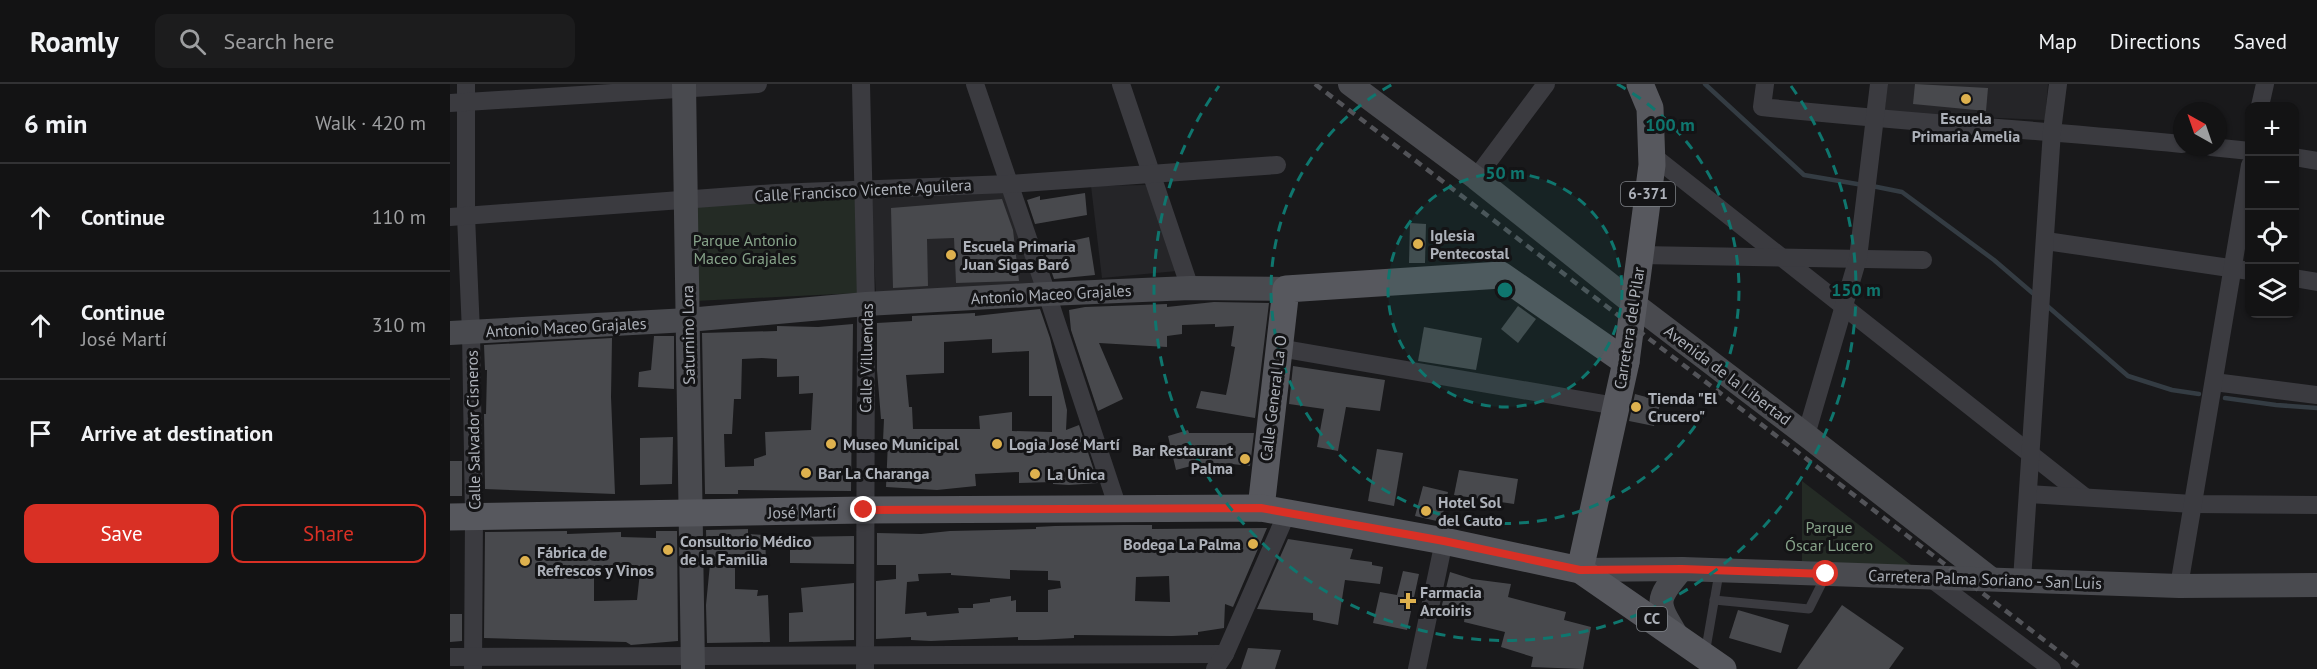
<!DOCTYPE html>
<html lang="en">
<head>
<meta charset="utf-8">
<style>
  body { margin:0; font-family:"PT Sans",sans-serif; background:#1c1c1d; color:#f1f3f6 }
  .controls { position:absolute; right:18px; top:18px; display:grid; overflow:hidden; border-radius:12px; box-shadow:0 2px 4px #0004 }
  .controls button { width:54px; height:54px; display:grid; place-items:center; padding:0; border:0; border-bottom:2px solid #323234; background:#131314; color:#f1f3f6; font:30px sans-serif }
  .compass { position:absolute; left:1723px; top:18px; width:54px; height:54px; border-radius:50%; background:#131314; box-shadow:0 2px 4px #0004; rotate:320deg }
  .stop { position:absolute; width:18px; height:18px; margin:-14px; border:4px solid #d93025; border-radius:50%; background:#fff }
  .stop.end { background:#d93025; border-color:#fff; box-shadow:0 2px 6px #0008 }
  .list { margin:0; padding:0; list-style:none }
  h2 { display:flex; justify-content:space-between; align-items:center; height:78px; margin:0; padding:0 24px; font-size:26px }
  h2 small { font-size:20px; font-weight:400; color:#9d9ea0 }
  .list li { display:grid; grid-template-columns:39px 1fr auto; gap:18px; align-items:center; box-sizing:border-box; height:108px; padding:0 24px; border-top:2px solid #323234 }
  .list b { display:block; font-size:22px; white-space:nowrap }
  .list p { margin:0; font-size:20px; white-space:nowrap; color:#9d9ea0 }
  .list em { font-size:20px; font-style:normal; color:#9d9ea0 }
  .actions { display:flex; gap:12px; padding:18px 24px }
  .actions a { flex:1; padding:14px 0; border:2px solid #d93025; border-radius:12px; text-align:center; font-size:21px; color:#d93025 }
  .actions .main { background:#d93025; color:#fff }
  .icon { flex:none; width:33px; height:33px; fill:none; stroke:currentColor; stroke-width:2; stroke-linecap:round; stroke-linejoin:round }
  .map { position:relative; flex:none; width:1867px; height:585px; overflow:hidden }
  header { display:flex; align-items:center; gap:36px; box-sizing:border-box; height:84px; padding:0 30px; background:#131314; border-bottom:2px solid #323234 }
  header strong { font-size:28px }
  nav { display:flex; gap:33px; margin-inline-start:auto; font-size:21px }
  .search { width:420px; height:54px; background:#1c1c1d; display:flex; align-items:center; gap:15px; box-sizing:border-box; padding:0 21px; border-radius:12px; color:#9d9ea0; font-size:22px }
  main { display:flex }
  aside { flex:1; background:#131314 }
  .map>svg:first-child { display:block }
  .built { fill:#252528 }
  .green { fill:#242b25 }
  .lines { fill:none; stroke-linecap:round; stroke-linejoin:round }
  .stream { stroke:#343c43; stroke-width:4.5 }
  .building { fill:#48494d; fill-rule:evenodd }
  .lane { stroke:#3b3b40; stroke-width:9 }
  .street { stroke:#3b3b40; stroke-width:18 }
  .secondary { stroke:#494a4f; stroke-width:24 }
  .primary { stroke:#57585e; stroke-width:27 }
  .rail { stroke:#525358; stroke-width:4.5; stroke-dasharray:8 6; stroke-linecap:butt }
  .route { stroke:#d93025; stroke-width:8 }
  .ring { fill:none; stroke:#0f766e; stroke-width:3; stroke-dasharray:10 8 }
  .poi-dot { fill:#deb14e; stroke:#141416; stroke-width:2 }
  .labels { text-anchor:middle; stroke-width:6; stroke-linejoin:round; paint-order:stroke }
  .shield { fill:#141416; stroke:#7f8288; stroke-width:1.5 }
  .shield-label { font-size:15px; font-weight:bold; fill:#adb1b9 }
  .poi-label { font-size:16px; font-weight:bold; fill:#adb1b9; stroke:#141416; text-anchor:start }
  .street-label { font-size:16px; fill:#adb1b9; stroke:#141416 }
  .park-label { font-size:16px; fill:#86a289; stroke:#141416 }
  .centre { fill:#0f766e; stroke:#141416; stroke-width:3 }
  .ring-label { font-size:18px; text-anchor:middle; font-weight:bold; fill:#0f766e; stroke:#141416; stroke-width:6; stroke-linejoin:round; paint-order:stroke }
</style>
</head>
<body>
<header>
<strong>Roamly</strong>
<div class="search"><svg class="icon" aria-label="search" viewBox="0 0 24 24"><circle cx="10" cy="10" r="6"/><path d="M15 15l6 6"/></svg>Search here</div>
<nav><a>Map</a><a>Directions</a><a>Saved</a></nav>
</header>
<main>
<aside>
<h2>6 min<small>Walk · 420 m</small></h2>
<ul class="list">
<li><svg class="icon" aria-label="ahead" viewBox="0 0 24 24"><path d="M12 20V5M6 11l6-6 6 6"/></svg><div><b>Continue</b></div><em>110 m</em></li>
<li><svg class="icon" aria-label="ahead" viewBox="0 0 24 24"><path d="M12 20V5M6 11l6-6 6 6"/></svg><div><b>Continue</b><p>José Martí</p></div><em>310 m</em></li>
<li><svg class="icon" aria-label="arrive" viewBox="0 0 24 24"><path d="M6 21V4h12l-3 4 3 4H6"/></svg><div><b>Arrive at destination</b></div></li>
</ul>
<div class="actions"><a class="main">Save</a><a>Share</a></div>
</aside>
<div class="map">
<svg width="1867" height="585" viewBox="0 0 1867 585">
  <rect width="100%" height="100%" fill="#19191b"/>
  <g class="built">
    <path d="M 1438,0 L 1598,0 L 1595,36 L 1434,29 Z"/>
    <path d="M 696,101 L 727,187 L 652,194 L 641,102 Z"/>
    <path d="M 556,106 L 588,201 L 426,210 L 420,107 Z"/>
  </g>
  <g class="green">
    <path d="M 406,110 L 408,209 L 245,217 L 242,118 Z"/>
    <path d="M 1352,397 L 1465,484 L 1352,477 Z"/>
  </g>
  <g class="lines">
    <g class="stream">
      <path d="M 1255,0 L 1354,91 L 1413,101"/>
      <path d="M 1422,102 L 1452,108 L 1544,176 L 1586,212"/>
      <path d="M 1595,220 L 1678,292 L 1722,306 L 1749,310"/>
      <path d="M 1775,314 L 1826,321 L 1867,324"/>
    </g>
  </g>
  <g class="building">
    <path d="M 1465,0 L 1538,4 L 1536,27 L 1463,20 Z"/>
    <path d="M 635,109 L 637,131 L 585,140 L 577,116 L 590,112 L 590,116 Z"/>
    <path d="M 552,115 L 563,146 L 569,197 L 506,199 L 504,154 L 477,155 L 478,202 L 443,204 L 441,124 Z"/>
    <path d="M 960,139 L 976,140 L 975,179 L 959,179 Z"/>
    <path d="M 639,153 L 645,191 L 604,195 L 593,163 Z"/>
    <path d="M 764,218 L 819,219 L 805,334 L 746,324 L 751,307 L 776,311 L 779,297 L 785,263 L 781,262 L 784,242 L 765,243 L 765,240 L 732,241 L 732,250 L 717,252 L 717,263 L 649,259 L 673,315 L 648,327 L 621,246 L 619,226 L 635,223 L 717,220 L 717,223 Z"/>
    <path d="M 1068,222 L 1086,235 L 1068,259 L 1051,245 Z"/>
    <path d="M 590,225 L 600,254 L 617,326 L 616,346 L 629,341 L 648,399 L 619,401 L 603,400 L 603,398 L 569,399 L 569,388 L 525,390 L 526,402 L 487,406 L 436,403 L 438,357 L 433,357 L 434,335 L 431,335 L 427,286 L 427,239 L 462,237 L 462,232 L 525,229 L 525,232 ZM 542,255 L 542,269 L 579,267 L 579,312 L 602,312 L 602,348 L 562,347 L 562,328 L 529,332 L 530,345 L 463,345 L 462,323 L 459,323 L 456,291 L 494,289 L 494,258 Z"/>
    <path d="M 403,240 L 401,407 L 288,406 L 288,410 L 255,410 L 252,249 L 327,247 L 327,242 L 368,243 ZM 312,274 L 327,275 L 327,293 L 349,292 L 349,310 L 363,309 L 361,346 L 315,348 L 316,371 L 304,375 L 304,382 L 275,383 L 274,350 L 282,350 L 284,315 L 291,315 L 292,275 Z"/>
    <path d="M 974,243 L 1032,254 L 1026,286 L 968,277 Z"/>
    <path d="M 204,252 L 224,252 L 224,305 L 188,303 L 189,288 L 201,286 Z"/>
    <path d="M 162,254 L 161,313 L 165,410 L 35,405 L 34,330 L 36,330 L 37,286 L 35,286 L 34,261 Z"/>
    <path d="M 843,282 L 935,296 L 930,327 L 896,323 L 888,367 L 867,363 L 874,325 L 839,320 Z"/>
    <path d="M 1185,310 L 1211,317 L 1204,342 L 1179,337 Z"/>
    <path d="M 738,346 L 739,349 L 804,349 L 800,382 L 782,380 L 782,383 L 741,382 L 726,386 L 718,352 Z"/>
    <path d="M 223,353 L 222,400 L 190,401 L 190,354 Z"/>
    <path d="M 927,365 L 953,369 L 944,422 L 918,417 Z"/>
    <rect x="0" y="377" width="12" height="35"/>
    <path d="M 1009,386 L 1068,395 L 1064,420 L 1004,411 Z"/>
    <path d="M 973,402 L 998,408 L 991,438 L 965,432 Z"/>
    <path d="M 673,441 L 702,441 L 702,445 L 817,444 L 783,523 L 775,520 L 774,544 L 748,548 L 748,551 L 722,552 L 624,551 L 624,554 L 587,556 L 568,556 L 568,553 L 481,557 L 461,556 L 461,553 L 426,555 L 426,497 L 446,495 L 446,481 L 427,481 L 427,449 L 471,450 L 500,447 L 586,445 L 586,443 L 605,442 ZM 560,486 L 598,487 L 598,496 L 610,497 L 611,504 L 598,506 L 598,528 L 566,528 L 566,516 L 561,517 L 561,512 L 540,515 L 540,518 L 523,520 L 523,524 L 508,524 L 509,529 L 477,532 L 476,528 L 455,530 L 457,498 L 469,497 L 468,490 L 501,489 L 501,491 L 560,495 ZM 719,492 L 720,518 L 685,517 L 686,493 Z"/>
    <path d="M 298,445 L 298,450 L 315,451 L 316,477 L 285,480 L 285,505 L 308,506 L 307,512 L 318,511 L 320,558 L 257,559 L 256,521 L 260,480 L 257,480 L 256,446 Z"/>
    <path d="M 117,447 L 117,450 L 171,448 L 171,453 L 206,454 L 206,447 L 227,447 L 228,557 L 181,561 L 176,558 L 34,554 L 35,448 ZM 144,488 L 190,488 L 187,516 L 144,517 Z"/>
    <path d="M 404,452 L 404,480 L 340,479 L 340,453 Z"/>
    <path d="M 838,455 L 903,465 L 900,475 L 922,478 L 922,481 L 933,483 L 930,500 L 895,496 L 888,541 L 863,536 L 863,529 L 807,525 Z"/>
    <path d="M 953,487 L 969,490 L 957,546 L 923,539 L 930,508 L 947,511 Z"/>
    <path d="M 1000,488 L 1022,495 L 1061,500 L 1058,513 L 1116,528 L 1114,536 L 1141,543 L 1133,585 L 1081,583 L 1083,573 L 1051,563 L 1055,548 L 1014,538 L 1015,531 L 991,525 Z"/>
    <path d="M 404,499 L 404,556 L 339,558 L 339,529 L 353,528 L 351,504 Z"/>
    <path d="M 1392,521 L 1454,564 L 1439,585 L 1347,585 Z"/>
    <path d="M 1288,526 L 1339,541 L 1331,569 L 1279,554 Z"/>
    <path d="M 0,530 L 12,530 L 12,557 L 0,558 Z"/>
    <path d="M 798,564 L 831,566 L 825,585 L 791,585 Z"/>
  </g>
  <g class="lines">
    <g class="lane">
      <path d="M 1264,516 L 1359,525 L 1376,491"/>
      <path d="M 1255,570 L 1269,489"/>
    </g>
    <g class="street">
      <path d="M 16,0 L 16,132 L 21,248 L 24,433 L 23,583"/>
      <path d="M 411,0 L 416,220 L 415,585"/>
      <path d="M 525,0 L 597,210 L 668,424"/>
      <path d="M 671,0 L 740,204"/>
      <path d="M 1315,0 L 1312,23 C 1452,38 1592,46 1732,60"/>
      <path d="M 0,19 L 308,0"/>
      <path d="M 1810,22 L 1815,0"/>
      <path d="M 1761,63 L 1800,67"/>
      <path d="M 1202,71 L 1635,413"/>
      <path d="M 1844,73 L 1867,77"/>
      <path d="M 1026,94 L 1096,0"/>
      <path d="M 0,133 L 326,109 L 558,100 L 827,81"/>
      <path d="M 1596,157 L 1800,187"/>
      <path d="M 1190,171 L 1473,176"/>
      <path d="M 1844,194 L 1867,198"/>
      <path d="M 829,264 L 1166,322"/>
      <path d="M 1764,298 L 1867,311"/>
      <path d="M 1356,351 L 1408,174 L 1429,0"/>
      <path d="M 1579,410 L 1743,420 L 1867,421"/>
      <path d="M 1479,493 L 1602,585"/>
      <path d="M 1572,496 L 1602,47 L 1608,0"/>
      <path d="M 1729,502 L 1800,81"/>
      <path d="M 0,573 L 775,570"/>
      <path d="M 765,585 L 775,570 L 837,429"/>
      <path d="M 967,585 L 994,457"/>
    </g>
    <g class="secondary">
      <path d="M 234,0 L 243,585"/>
      <path d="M 900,0 L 1026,94 L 1184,220 L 1356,351 L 1541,495"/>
      <path d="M 0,249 L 238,236 L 416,220 L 597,210 L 740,204 L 836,205"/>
      <path d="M 1130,486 L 1232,485 L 1729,502 L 1867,501"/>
      <path d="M 1227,552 C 1206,518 1205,516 1232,485"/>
    </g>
    <g class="primary">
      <path d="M 811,424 L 836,205 L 1051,191 L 1176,278"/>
      <path d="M 0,433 L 414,426 L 811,424 L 994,457 L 1130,486 L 1273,585"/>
      <path d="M 1130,486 L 1176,278 L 1202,81 L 1200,24 L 1190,0"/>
    </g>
    <path class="rail" d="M 865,0 L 1632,585"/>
  </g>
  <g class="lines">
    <path class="route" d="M 414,426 L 811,424 L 994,457 L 1130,486 L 1232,485 L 1376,490"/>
  </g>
  <circle cx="1055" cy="206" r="117" fill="#0f766e" fill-opacity=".12"/>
  <g class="ring">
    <circle cx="1055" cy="206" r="117"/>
    <path d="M1167 0A234 234 0 1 1 943 0"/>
    <path d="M1341 2A351 351 0 1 1 769 2"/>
  </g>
  <g class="poi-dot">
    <circle cx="1516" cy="15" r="6"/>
    <circle cx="968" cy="160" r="6"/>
    <circle cx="501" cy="171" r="6"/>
    <circle cx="1186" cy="323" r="6"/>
    <circle cx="381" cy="360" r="6"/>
    <circle cx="547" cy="360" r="6"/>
    <circle cx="795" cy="375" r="6"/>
    <circle cx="356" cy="389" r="6"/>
    <circle cx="585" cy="390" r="6"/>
    <circle cx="976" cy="427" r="6"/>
    <circle cx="803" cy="460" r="6"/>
    <circle cx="218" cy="466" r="6"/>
    <circle cx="75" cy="477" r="6"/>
    <path d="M955 508h6v6h6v6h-6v6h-6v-6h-6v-6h6z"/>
  </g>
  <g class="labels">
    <g class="shield">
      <rect x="1171" y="98" width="54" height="24" rx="4.5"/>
      <rect x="1187" y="523" width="30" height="24" rx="4.5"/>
    </g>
    <g class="shield-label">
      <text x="1198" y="115">6-371</text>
      <text x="1202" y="540">CC</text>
    </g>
    <g class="poi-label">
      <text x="1516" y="40" text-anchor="middle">Escuela<tspan x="1516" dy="18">Primaria Amelia</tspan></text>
      <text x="980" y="157">Iglesia<tspan x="980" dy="18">Pentecostal</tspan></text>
      <text x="513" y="168">Escuela Primaria<tspan x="513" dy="18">Juan Sigas Baró</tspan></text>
      <text x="1198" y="320">Tienda "El<tspan x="1198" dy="18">Crucero"</tspan></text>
      <text x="393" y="366">Museo Municipal</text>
      <text x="559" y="366">Logia José Martí</text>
      <text x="783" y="372" text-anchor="end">Bar Restaurant<tspan x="783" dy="18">Palma</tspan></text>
      <text x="368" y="395">Bar La Charanga</text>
      <text x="597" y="396">La Única</text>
      <text x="988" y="424">Hotel Sol<tspan x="988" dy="18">del Cauto</tspan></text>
      <text x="230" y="463">Consultorio Médico<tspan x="230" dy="18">de la Familia</tspan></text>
      <text x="791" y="466" text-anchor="end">Bodega La Palma</text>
      <text x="87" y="474">Fábrica de<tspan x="87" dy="18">Refrescos y Vinos</tspan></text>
      <text x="970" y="514">Farmacia<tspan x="970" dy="18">Arcoiris</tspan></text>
    </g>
    <g class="street-label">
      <text transform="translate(413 106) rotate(-3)" y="6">Calle Francisco Vicente Aguilera</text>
      <text transform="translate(601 210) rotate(-3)" y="6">Antonio Maceo Grajales</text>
      <text transform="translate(116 243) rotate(-3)" y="6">Antonio Maceo Grajales</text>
      <text transform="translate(1179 244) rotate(-81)" y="6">Carretera del Pilar</text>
      <text transform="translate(238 251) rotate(-91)" y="6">Saturnino Lora</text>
      <text transform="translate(416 274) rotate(-89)" y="6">Calle Villuendas</text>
      <text transform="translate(1278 291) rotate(37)" y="6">Avenida de la Libertad</text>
      <text transform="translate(823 314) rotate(-83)" y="6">Calle General La O</text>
      <text transform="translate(23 346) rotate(-91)" y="6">Calle Salvador Cisneros</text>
      <text transform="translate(352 428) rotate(-1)" y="6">José Martí</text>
      <text transform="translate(1535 495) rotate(2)" y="6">Carretera Palma Soriano - San Luis</text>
    </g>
    <g class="park-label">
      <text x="295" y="162">Parque Antonio<tspan x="295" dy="18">Maceo Grajales</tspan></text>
      <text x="1379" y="449">Parque<tspan x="1379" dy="18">Óscar Lucero</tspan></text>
    </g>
  </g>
  <circle cx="1055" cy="206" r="9" class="centre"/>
  <g class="ring-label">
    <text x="1220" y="47">100 m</text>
    <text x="1055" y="95">50 m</text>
    <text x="1406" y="212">150 m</text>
  </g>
</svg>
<div class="controls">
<button>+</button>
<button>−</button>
<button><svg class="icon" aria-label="locate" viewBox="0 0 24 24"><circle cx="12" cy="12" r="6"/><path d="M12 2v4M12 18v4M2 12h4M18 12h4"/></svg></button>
<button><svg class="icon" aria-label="layers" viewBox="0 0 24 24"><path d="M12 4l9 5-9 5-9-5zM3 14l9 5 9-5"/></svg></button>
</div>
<svg class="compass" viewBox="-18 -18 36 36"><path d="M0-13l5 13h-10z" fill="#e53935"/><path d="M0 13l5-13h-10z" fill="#9d9ea0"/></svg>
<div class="stop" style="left:1376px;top:490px"></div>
<div class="stop end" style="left:414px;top:426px"></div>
</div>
</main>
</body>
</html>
